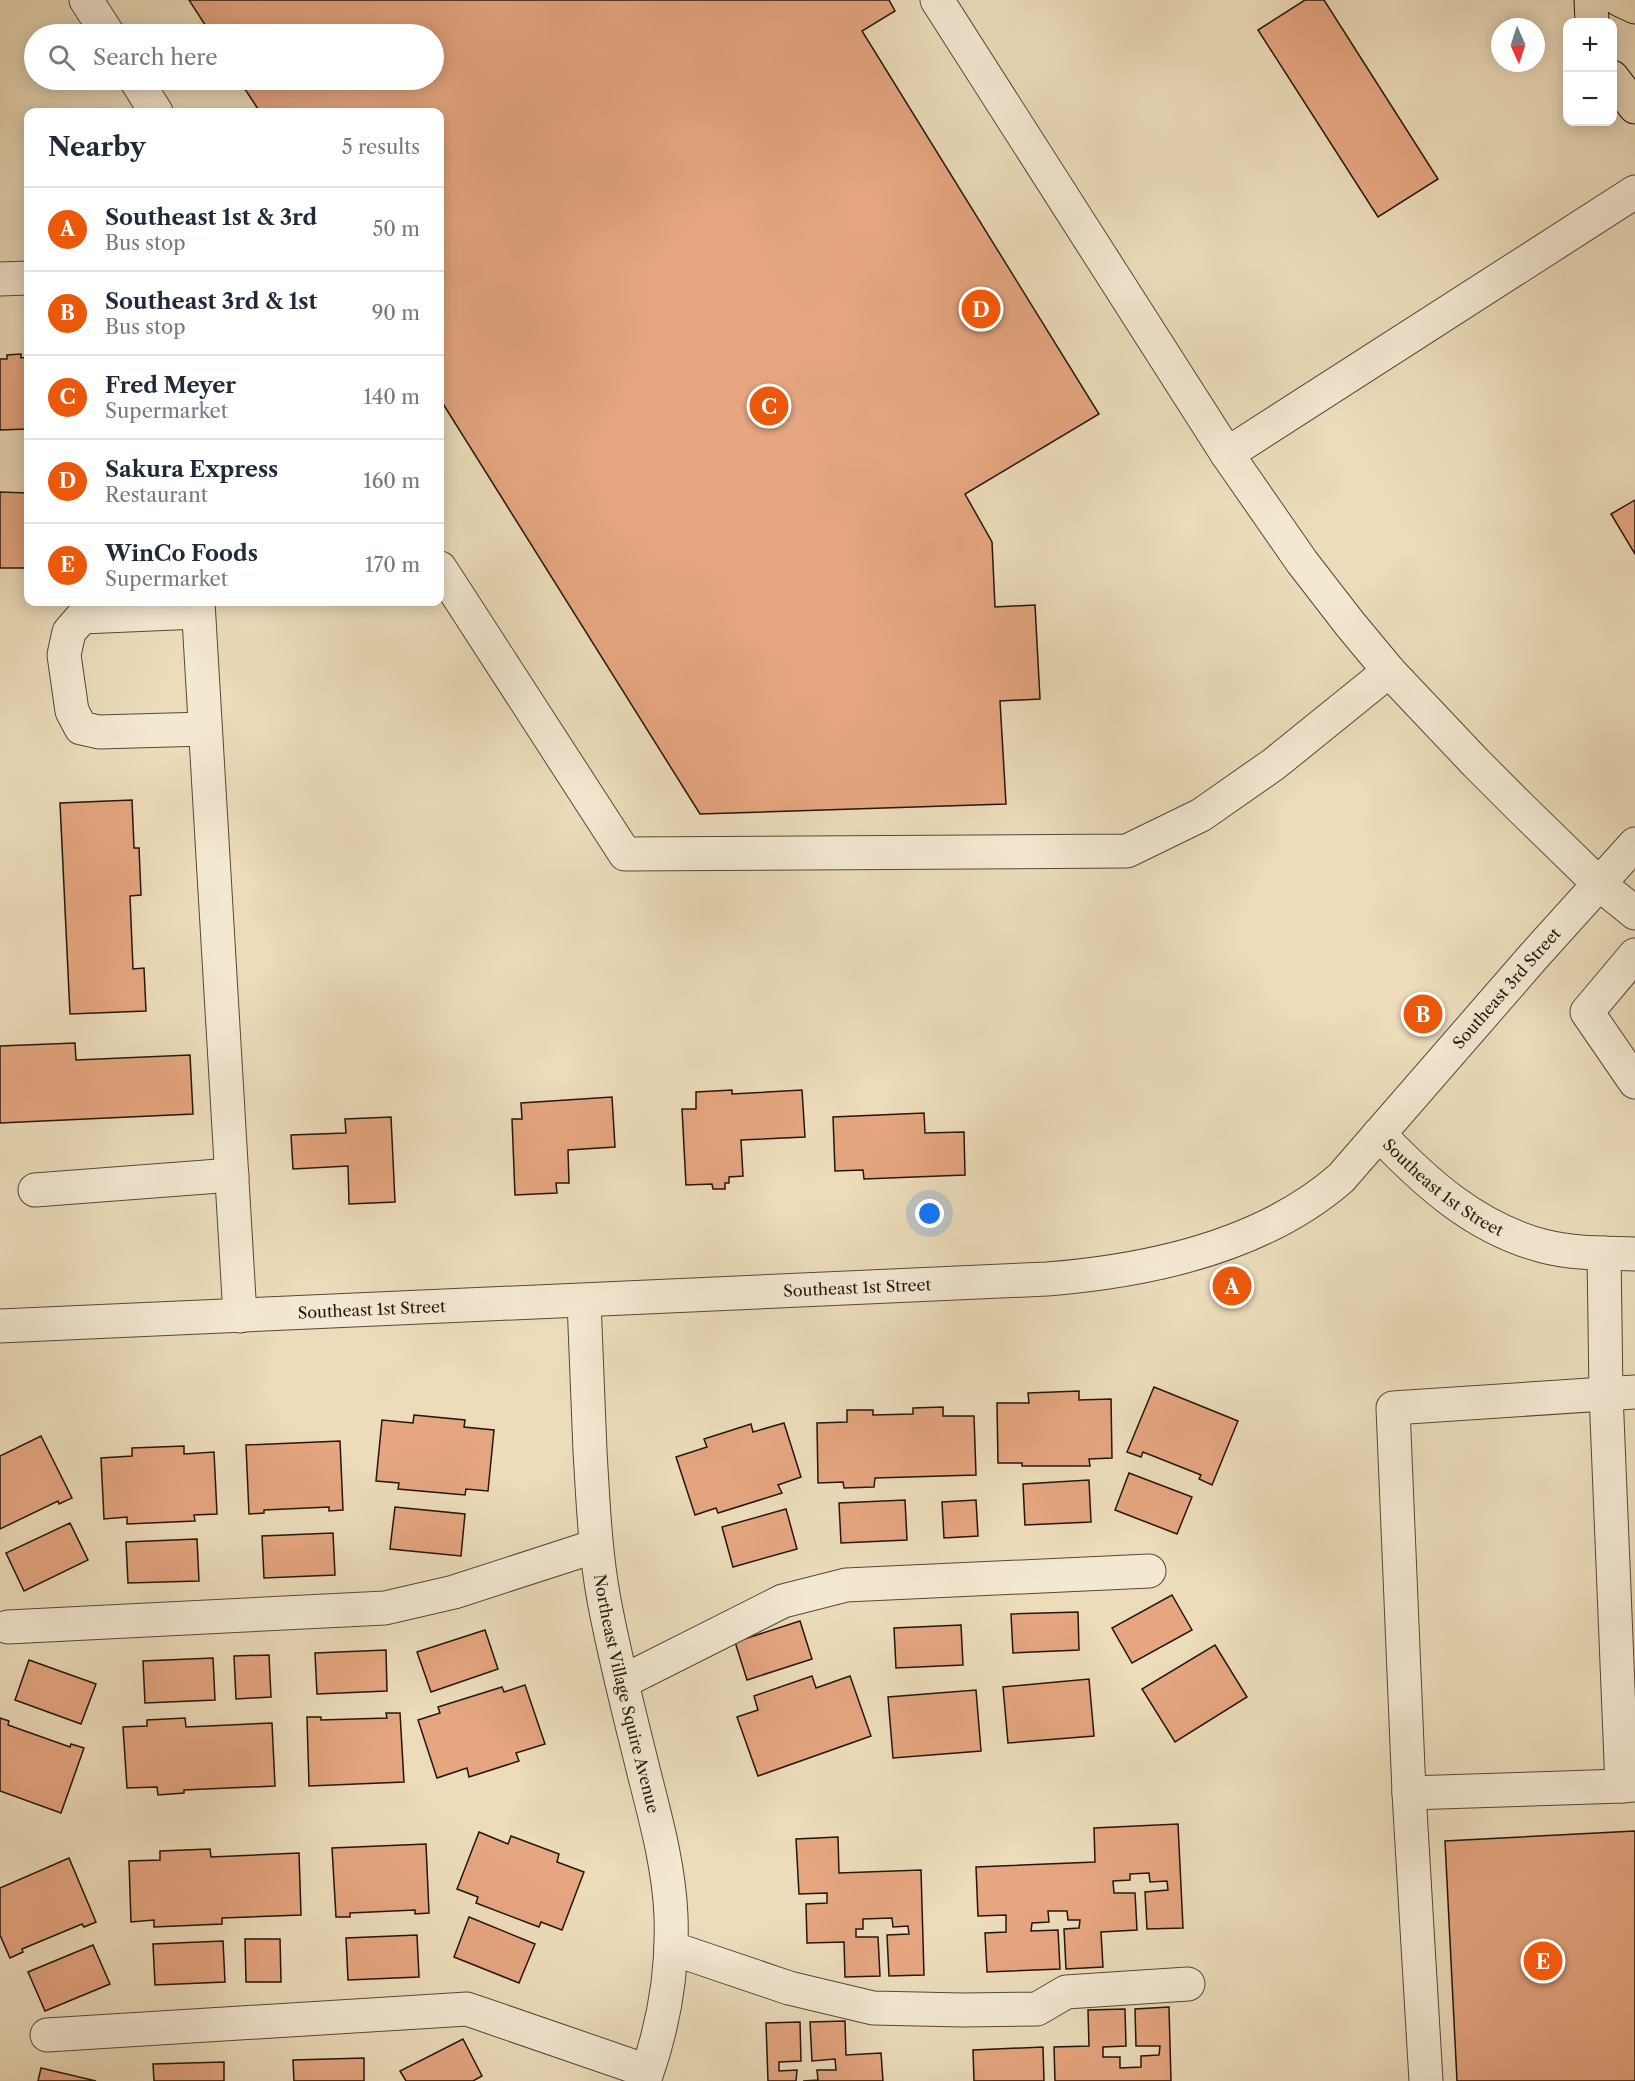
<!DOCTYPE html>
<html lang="en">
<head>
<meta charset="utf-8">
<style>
  body { margin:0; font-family:"Libre Caslon Text",serif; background:#f2f2f3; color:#1f2937 }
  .controls { position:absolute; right:18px; top:18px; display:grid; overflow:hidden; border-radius:12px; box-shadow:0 3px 15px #0003 }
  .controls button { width:54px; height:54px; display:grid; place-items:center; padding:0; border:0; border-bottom:2px solid #e0e1e3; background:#fff; color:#1f2937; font:30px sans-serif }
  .compass { position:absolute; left:1491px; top:18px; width:54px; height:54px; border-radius:50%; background:#fff; box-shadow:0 3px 15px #0003; rotate:177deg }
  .you { position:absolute; left:930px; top:1214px; width:21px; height:21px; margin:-15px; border:4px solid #fff; border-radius:50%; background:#1a73e8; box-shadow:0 0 0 9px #1a73e833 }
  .badge { display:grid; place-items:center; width:39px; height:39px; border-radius:50%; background:#ea580c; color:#fff; font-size:20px; font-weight:700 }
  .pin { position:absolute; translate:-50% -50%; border:3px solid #fff; box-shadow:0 2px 6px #0006 }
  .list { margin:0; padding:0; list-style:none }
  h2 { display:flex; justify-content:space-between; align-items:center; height:78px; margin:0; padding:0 24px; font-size:26px }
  h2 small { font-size:20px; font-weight:400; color:#747a83 }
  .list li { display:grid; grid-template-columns:39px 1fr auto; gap:18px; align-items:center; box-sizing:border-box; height:84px; padding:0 24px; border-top:2px solid #e0e1e3 }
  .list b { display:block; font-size:22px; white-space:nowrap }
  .list p { margin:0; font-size:20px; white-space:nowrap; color:#747a83 }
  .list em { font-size:20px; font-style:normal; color:#747a83 }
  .icon { flex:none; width:33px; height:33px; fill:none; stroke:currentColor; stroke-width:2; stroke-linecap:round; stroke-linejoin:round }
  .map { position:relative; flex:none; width:1635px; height:2081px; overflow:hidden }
  .search { position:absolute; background:#fff; box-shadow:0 3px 15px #0003; left:24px; top:24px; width:420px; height:66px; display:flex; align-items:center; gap:15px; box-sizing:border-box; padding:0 21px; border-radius:33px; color:#747a83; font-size:22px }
  .panel { position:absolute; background:#fff; box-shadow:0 3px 15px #0003; left:24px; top:108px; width:420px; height:498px; border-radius:12px }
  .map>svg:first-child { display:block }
  .building { fill:#e5a680; stroke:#27150d; stroke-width:1.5 }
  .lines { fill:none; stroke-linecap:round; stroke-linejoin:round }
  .minor-casing { stroke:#584738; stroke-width:35 }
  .highway-casing { stroke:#27150d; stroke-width:35 }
  .minor { stroke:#f3e8d2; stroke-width:33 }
  .highway { stroke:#ecdcba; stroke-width:33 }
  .labels { text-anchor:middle; stroke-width:6; stroke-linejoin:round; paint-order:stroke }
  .street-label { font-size:16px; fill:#27150d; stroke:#f3e8d2 }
</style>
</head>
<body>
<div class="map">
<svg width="1635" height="2081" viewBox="0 0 1635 2081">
  <rect width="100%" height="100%" fill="#ecdcba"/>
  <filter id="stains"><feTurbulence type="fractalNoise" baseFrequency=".00333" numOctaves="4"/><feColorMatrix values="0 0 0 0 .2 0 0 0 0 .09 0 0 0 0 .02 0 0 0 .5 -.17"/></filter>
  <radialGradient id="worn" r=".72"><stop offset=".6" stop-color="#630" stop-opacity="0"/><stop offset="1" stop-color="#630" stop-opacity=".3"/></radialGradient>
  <g class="building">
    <path d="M 189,0 L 889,0 L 895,11 L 862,31 L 1099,414 L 965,494 L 992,542 L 995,607 L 1035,605 L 1040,699 L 1000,701 L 1006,804 L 700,814 L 440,399 L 440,112 L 260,112 L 239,80 L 434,80 L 434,34 L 211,34 Z"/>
    <path d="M 1305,0 L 1324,0 L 1438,179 L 1378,217 L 1258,30 Z"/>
    <path d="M 21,354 L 21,358 L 28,357 L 28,429 L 0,430 L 0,359 L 7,359 L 7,355 Z"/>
    <path d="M 0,492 L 28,493 L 28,568 L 0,568 Z"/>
    <path d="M 1635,500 L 1635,554 L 1611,514 Z"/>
    <path d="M 132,800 L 134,848 L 139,848 L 141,895 L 130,896 L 133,969 L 144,968 L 146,1011 L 70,1014 L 60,803 Z"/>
    <path d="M 75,1043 L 76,1060 L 190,1055 L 193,1114 L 0,1123 L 0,1046 Z"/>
    <path d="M 732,1090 L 732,1094 L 802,1090 L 805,1137 L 741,1140 L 743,1176 L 729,1177 L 729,1183 L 725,1183 L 725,1189 L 713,1189 L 712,1184 L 686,1185 L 682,1109 L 696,1109 L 696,1092 Z"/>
    <path d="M 612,1097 L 615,1147 L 568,1150 L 569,1183 L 556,1183 L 557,1193 L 515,1195 L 512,1119 L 522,1119 L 521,1103 Z"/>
    <path d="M 924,1113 L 925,1133 L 964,1132 L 965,1175 L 864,1179 L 863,1170 L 835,1171 L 833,1117 Z"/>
    <path d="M 391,1117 L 395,1202 L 349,1204 L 348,1166 L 293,1169 L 291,1135 L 346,1133 L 345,1119 Z"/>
    <path d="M 1154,1387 L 1238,1421 L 1212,1485 L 1199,1479 L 1201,1475 L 1143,1452 L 1141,1457 L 1127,1452 Z"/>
    <path d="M 1079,1391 L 1079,1400 L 1111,1399 L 1112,1458 L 1089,1459 L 1090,1466 L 1022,1466 L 1022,1463 L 998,1463 L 997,1403 L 1029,1403 L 1028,1393 Z"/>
    <path d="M 943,1407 L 943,1416 L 974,1416 L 976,1475 L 875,1478 L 874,1487 L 844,1488 L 843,1482 L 818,1483 L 817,1423 L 847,1422 L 847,1410 L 873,1410 L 873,1415 L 913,1414 L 913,1408 Z"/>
    <path d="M 414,1415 L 465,1420 L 464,1427 L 494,1430 L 488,1491 L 466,1489 L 465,1495 L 398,1489 L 399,1483 L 376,1481 L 382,1420 L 413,1423 Z"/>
    <path d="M 784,1423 L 801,1477 L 778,1485 L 782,1493 L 718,1513 L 716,1508 L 695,1515 L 676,1457 L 707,1447 L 704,1439 L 751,1424 L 753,1432 Z"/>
    <path d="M 41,1436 L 72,1498 L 59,1504 L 58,1501 L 0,1529 L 0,1456 Z"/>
    <path d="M 340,1441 L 343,1510 L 329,1511 L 329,1507 L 264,1510 L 264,1513 L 249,1514 L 246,1445 Z"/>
    <path d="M 184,1446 L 184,1454 L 214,1452 L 217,1514 L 194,1515 L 195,1521 L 127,1524 L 127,1517 L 104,1519 L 101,1458 L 132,1456 L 132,1448 Z"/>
    <path d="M 1129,1473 L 1192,1497 L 1177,1534 L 1115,1510 Z"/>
    <path d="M 1089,1480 L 1091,1522 L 1025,1525 L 1023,1484 Z"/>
    <path d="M 905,1500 L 907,1540 L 841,1543 L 839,1503 Z"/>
    <path d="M 976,1500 L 978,1536 L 944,1538 L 942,1502 Z"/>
    <path d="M 395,1507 L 465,1514 L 461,1556 L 390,1549 Z"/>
    <path d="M 786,1509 L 797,1549 L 733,1567 L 722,1527 Z"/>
    <path d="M 70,1523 L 88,1560 L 24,1591 L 6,1553 Z"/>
    <path d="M 333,1533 L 335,1575 L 264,1578 L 262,1536 Z"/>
    <path d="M 197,1539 L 199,1581 L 128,1583 L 126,1542 Z"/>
    <path d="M 1172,1595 L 1192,1630 L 1132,1663 L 1112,1628 Z"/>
    <path d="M 1078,1612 L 1079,1650 L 1013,1653 L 1011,1614 Z"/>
    <path d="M 800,1621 L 812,1659 L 747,1680 L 735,1642 Z"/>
    <path d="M 961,1625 L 963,1665 L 896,1668 L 894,1628 Z"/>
    <path d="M 485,1630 L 498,1669 L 431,1692 L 417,1652 Z"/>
    <path d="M 1215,1645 L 1247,1697 L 1175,1742 L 1142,1689 Z"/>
    <path d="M 386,1650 L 387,1691 L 317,1694 L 315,1653 Z"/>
    <path d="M 269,1655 L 271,1697 L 236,1699 L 234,1656 Z"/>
    <path d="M 213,1658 L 215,1700 L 145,1703 L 143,1661 Z"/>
    <path d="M 29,1660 L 96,1684 L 81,1724 L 15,1700 Z"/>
    <path d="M 812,1676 L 816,1688 L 850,1676 L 871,1736 L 758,1776 L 737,1717 L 758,1710 L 754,1696 Z"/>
    <path d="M 1089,1679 L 1094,1736 L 1008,1743 L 1003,1687 Z"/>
    <path d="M 525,1685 L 545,1744 L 516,1753 L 519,1761 L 469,1777 L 467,1768 L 437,1778 L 418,1720 L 440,1713 L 438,1707 L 502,1687 L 504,1692 Z"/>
    <path d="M 976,1690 L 981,1751 L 893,1758 L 888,1697 Z"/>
    <path d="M 386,1713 L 400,1713 L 404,1782 L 309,1786 L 307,1717 L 321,1717 L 321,1720 L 387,1718 Z"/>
    <path d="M 0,1718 L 9,1721 L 8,1725 L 70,1747 L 71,1744 L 84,1748 L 61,1813 L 0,1791 Z"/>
    <path d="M 185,1718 L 186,1727 L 272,1723 L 275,1786 L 184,1790 L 184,1793 L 158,1795 L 157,1787 L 127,1788 L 123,1727 L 147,1726 L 147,1720 Z"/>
    <path d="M 1178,1824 L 1183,1928 L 1147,1929 L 1145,1892 L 1168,1890 L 1167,1881 L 1150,1882 L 1149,1873 L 1130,1874 L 1130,1880 L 1113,1881 L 1114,1893 L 1135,1893 L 1137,1930 L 1101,1932 L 1103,1967 L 1066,1969 L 1064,1929 L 1079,1928 L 1080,1920 L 1068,1920 L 1067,1911 L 1048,1911 L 1049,1922 L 1032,1923 L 1031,1931 L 1058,1930 L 1060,1969 L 987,1972 L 985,1933 L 1006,1932 L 1006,1915 L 978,1916 L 976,1867 L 1095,1862 L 1094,1828 Z"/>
    <path d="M 1635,1831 L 1635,2081 L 1457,2081 L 1445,1841 Z"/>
    <path d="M 479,1832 L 508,1844 L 511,1836 L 559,1854 L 557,1862 L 584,1872 L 562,1930 L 541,1922 L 539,1927 L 476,1903 L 478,1897 L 457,1889 Z"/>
    <path d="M 838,1837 L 839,1873 L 921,1870 L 924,1975 L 889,1976 L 887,1935 L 909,1934 L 908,1926 L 893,1927 L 892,1918 L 863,1919 L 863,1929 L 856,1929 L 856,1937 L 878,1937 L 880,1976 L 845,1977 L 844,1942 L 807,1943 L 806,1904 L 827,1903 L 827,1893 L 799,1894 L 796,1839 Z"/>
    <path d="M 426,1844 L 429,1913 L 415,1914 L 415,1910 L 350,1913 L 350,1917 L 336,1917 L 332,1848 Z"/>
    <path d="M 210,1849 L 211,1857 L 299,1853 L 301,1915 L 222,1918 L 222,1924 L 154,1927 L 154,1920 L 131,1922 L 129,1861 L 160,1860 L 160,1851 Z"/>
    <path d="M 69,1858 L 96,1922 L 84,1927 L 82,1924 L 22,1949 L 23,1952 L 10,1958 L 0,1935 L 0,1888 Z"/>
    <path d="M 469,1917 L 535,1944 L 519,1983 L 454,1957 Z"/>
    <path d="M 417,1935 L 419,1977 L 348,1980 L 346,1938 Z"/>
    <path d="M 245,1939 L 280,1939 L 281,1982 L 246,1982 Z"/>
    <path d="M 223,1941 L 225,1982 L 155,1985 L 153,1944 Z"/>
    <path d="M 93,1945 L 110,1984 L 45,2011 L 28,1972 Z"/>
    <path d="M 1169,2007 L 1171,2081 L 1055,2081 L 1054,2047 L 1089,2046 L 1088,2010 L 1125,2009 L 1126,2046 L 1103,2047 L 1103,2057 L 1120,2057 L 1120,2068 L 1141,2067 L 1141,2056 L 1159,2055 L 1160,2046 L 1136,2046 L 1135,2009 Z"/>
    <path d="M 845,2021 L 846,2055 L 881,2053 L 883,2081 L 803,2081 L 818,2080 L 817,2070 L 836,2070 L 835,2059 L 812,2061 L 810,2022 Z"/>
    <path d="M 800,2022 L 801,2061 L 779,2062 L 779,2071 L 797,2070 L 796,2081 L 768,2081 L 766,2023 Z"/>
    <path d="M 463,2039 L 482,2076 L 473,2081 L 406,2081 L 400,2071 Z"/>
    <path d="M 1043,2047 L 1044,2081 L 974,2081 L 973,2050 Z"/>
    <path d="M 364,2058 L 364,2081 L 294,2081 L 293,2060 Z"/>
    <path d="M 224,2062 L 224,2081 L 154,2081 L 153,2064 Z"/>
    <path d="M 41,2068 L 96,2081 L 38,2081 Z"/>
  </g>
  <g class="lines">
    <defs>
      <g id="minor">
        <path d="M 86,0 L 108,34"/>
        <path d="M 937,0 L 1227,454"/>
        <path d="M 136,80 L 156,112"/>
        <path d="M 1635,192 L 1227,454 L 1302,562 L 1350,624 L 1389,671 L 1476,763 L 1521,808 L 1598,883 L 1635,913"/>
        <path d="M 0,279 L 28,278"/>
        <path d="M 440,568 L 625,854 L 1127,851 L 1201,815 L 1274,764 L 1389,671"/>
        <path d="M 198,602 L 240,1316"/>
        <path d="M 198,612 L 82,617 L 69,632 L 64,655 L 72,711 L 81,728 L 99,732 L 205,729"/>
        <path d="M 1635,955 L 1587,1012 L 1635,1082"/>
        <path id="s1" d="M 1379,1134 C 1426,1183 1475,1228 1543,1246 C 1573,1254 1605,1253 1635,1254"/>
        <path d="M 35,1190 L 232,1175"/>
        <path d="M 1604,1253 L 1606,1393 L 1622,1786 L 1635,1785"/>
        <path id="s2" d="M 584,1301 C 586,1351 588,1401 590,1451 C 593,1501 595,1551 604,1600 C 615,1659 630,1716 644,1773 C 656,1820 669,1867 671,1916 C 673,1972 663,2029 644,2081"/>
        <path id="s3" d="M 0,1326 L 1047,1279 C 1148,1271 1262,1247 1341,1178 L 1533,957 L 1635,844"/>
        <path d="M 8,1627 L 385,1608 L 454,1592 L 596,1546"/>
        <path d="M 622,1682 L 783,1601 L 846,1585 L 1149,1571"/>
        <path d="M 1622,1786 L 1409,1793 L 1393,1408 L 1635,1392"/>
        <path d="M 1409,1793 L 1426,2081"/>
        <path d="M 671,1948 L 789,1988 L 873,2008 L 963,2010 L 1037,2009 L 1066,1992 L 1188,1984"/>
        <path d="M 47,2035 L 467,2009 L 647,2071"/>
      </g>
      <g id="highway">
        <path d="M 1591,0 L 1592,22"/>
        <path d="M 1620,0 L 1635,7"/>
        <path d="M 1612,77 L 1635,107"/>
      </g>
    </defs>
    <use href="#minor" class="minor-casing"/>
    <use href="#highway" class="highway-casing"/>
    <use href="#minor" class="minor"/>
    <use href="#highway" class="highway"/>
  </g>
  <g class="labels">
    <g class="street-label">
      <text dy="6" stroke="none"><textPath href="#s3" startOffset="1616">Southeast 3rd Street</textPath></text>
      <text dy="6" stroke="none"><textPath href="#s1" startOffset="84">Southeast 1st Street</textPath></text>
      <text dy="6" stroke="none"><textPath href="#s3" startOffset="858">Southeast 1st Street</textPath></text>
      <text dy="6" stroke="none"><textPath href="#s3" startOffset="372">Southeast 1st Street</textPath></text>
      <text dy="6" stroke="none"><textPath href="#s2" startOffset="396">Northeast Village Squire Avenue</textPath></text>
    </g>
  </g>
  <rect width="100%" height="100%" filter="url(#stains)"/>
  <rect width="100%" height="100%" fill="url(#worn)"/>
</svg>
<div class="controls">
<button>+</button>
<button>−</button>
</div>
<svg class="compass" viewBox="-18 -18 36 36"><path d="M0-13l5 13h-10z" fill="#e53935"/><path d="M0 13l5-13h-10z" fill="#747a83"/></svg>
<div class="you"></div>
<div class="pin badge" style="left:1232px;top:1286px">A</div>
<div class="pin badge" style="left:1423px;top:1014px">B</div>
<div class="pin badge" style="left:769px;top:406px">C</div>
<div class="pin badge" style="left:981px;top:309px">D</div>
<div class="pin badge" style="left:1543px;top:1961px">E</div>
<div class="search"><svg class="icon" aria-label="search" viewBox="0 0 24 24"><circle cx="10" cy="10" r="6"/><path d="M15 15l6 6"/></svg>Search here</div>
<section class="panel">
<h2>Nearby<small>5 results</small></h2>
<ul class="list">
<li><span class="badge">A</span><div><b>Southeast 1st &amp; 3rd</b><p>Bus stop</p></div><em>50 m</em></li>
<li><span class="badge">B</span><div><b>Southeast 3rd &amp; 1st</b><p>Bus stop</p></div><em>90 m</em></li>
<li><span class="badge">C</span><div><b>Fred Meyer</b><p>Supermarket</p></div><em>140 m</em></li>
<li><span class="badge">D</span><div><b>Sakura Express</b><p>Restaurant</p></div><em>160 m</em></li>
<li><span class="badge">E</span><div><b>WinCo Foods</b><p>Supermarket</p></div><em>170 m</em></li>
</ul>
</section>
</div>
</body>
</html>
